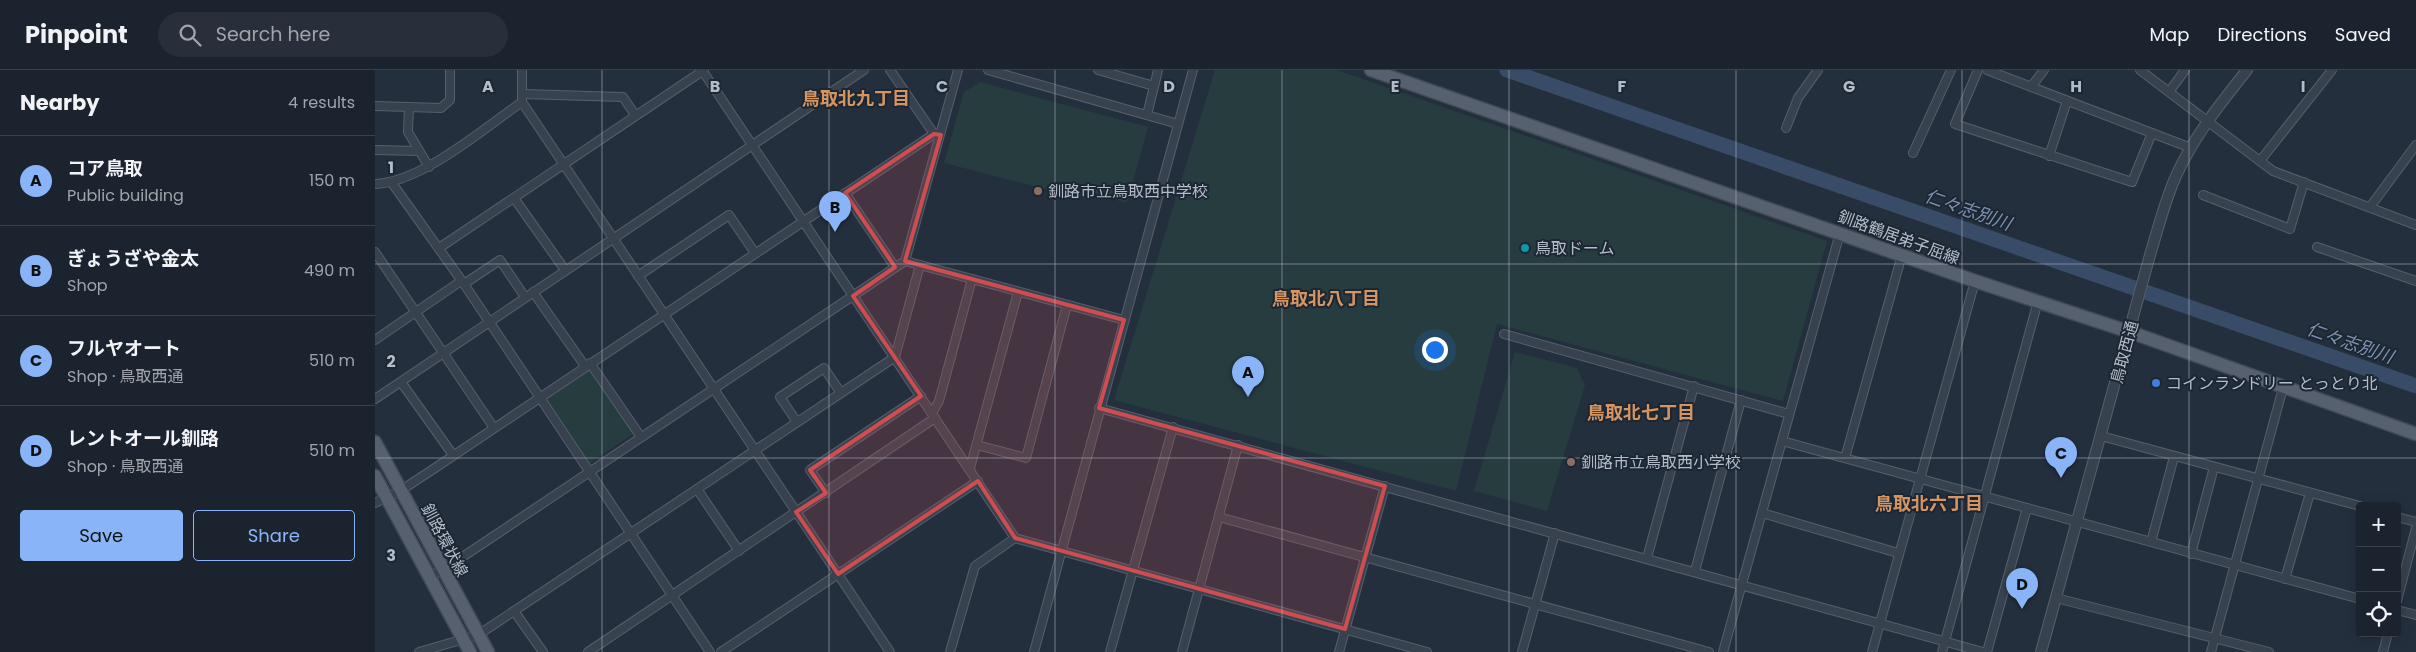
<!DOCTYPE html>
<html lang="en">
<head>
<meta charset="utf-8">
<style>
  body { margin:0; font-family:Poppins,"Noto Sans JP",sans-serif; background:#282f3a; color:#f1f3f6 }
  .controls { position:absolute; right:15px; bottom:15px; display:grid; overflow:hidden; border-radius:5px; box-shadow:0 2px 12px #0003 }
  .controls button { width:45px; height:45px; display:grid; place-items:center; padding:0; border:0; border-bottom:1px solid #39404a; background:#1b232e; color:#f1f3f6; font:25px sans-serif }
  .you { position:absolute; left:1059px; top:279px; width:18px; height:18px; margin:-12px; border:4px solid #fff; border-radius:50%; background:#1a73e8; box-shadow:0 0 0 8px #1a73e833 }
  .badge { display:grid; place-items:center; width:32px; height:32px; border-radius:50%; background:#8ab4f8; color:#111; font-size:16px; font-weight:700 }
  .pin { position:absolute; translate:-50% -41px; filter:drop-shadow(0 1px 2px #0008) }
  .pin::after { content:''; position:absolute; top:26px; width:18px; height:15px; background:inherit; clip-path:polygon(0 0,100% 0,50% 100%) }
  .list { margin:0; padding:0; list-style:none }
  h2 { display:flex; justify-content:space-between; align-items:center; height:65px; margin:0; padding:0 20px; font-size:21px }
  h2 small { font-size:16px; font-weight:400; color:#a0a4aa }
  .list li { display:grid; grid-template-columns:32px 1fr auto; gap:15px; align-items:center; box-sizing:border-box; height:90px; padding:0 20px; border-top:1px solid #39404a }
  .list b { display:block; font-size:19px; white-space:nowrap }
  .list p { margin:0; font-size:16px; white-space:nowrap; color:#a0a4aa }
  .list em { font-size:16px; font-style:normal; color:#a0a4aa }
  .actions { display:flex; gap:10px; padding:15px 20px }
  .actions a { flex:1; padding:11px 0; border:1px solid #8ab4f8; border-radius:5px; text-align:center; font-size:18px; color:#8ab4f8 }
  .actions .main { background:#8ab4f8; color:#111 }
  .icon { flex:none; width:28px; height:28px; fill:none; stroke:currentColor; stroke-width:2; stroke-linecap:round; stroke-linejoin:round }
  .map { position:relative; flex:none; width:2041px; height:582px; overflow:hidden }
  header { display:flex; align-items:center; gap:30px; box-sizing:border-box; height:70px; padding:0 25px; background:#1b232e; border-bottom:1px solid #39404a }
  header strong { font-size:24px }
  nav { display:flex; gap:28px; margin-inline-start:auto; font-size:18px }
  .search { width:350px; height:45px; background:#282f3a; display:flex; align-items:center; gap:12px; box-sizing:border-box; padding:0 18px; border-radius:28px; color:#a0a4aa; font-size:19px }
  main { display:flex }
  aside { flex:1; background:#1b232e }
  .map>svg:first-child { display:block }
  .green { fill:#263c3f }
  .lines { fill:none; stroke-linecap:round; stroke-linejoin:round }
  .river { stroke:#394c67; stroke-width:15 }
  .minor-casing { stroke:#565f6c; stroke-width:10 }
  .tertiary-casing { stroke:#565f6c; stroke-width:12 }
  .primary-casing { stroke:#414a57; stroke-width:15 }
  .minor { stroke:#38414e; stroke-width:8 }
  .tertiary { stroke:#38414e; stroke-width:10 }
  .primary { stroke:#56606e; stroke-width:12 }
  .marked { fill:#ce4d50; fill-opacity:0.2; stroke:#ce4d50; stroke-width:4; stroke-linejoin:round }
  .grid { fill:none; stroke:#b4bcc9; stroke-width:1; stroke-opacity:0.55 }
  .education-dot { fill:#8d6e63; stroke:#1d2633; stroke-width:2 }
  .culture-dot { fill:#0f9aa8; stroke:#1d2633; stroke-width:2 }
  .shop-dot { fill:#3f7fe0; stroke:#1d2633; stroke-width:2 }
  .labels { text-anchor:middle; stroke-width:4; stroke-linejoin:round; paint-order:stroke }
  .poi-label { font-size:16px; fill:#b4bcc9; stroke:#1d2633; text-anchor:start }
  .street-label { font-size:16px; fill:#b4bcc9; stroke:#1d2633 }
  .neighbourhood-label { font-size:18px; font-weight:bold; fill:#d59563; stroke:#1d2633 }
  .water-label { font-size:18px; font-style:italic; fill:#7c92b1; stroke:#1d2633 }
  .grid-label { font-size:16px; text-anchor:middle; font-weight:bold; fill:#b4bcc9; stroke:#1d2633; stroke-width:4; stroke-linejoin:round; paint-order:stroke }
</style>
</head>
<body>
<header>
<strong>Pinpoint</strong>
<div class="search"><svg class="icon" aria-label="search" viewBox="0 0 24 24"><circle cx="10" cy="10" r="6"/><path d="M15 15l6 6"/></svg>Search here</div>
<nav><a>Map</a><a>Directions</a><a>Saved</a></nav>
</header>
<main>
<aside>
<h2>Nearby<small>4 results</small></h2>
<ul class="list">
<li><span class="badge">A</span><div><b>コア鳥取</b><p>Public building</p></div><em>150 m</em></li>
<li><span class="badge">B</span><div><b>ぎょうざや金太</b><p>Shop</p></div><em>490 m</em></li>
<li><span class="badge">C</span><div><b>フルヤオート</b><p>Shop · 鳥取西通</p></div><em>510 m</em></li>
<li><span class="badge">D</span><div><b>レントオール釧路</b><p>Shop · 鳥取西通</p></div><em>510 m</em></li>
</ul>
<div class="actions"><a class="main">Save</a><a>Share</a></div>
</aside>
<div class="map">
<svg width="2041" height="582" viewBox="0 0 2041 582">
  <rect width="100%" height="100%" fill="#242f3e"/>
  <g class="green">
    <path d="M 840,0 L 962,0 L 1452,171 L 1408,331 L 1122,254 L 1081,421 L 739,330 Z"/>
    <path d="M 605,12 L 773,57 L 752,133 L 717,123 L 714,130 L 569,93 L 589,22 Z"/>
    <path d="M 1140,282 L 1202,298 L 1210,315 L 1172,441 L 1099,421 Z"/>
    <path d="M 217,298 L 261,362 L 215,393 L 172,329 Z"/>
  </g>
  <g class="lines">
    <path class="river" d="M 1132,0 L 2041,316"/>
    <defs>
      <g id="minor">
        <path d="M 147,0 L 147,32 L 515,582"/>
        <path d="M 327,0 L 640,468 L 1052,582"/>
        <path d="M 515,0 L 559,64 L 562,64"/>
        <path d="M 613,0 L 803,54"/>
        <path d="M 723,0 L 779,16"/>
        <path d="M 1603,0 L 1580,54 L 1757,112 L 1777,63"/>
        <path d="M 1612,0 L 1816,78"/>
        <path d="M 1765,0 L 1898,101 L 2041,155"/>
        <path d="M 1656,17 L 1669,0"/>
        <path d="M 1794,22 L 1810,0"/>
        <path d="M 147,24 L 248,27 L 260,45"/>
        <path d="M 0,36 L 34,37"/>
        <path d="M 772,45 L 783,0"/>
        <path d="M 1411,58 L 1423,28 L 1443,0"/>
        <path d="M 0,80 L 44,81"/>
        <path d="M 1538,83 L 1576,0"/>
        <path d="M 1674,86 L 1692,31"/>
        <path d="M 1885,91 L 1957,0"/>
        <path d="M 54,97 L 33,62 L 34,37 L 66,38 L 75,30 L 75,0"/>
        <path d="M 17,113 L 89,214 L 335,582"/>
        <path d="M 0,114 C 47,112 108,59 147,32"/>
        <path d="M 470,123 L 520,197"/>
        <path d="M 1828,125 L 1915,159 L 1929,112"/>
        <path d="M 139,128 L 190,200"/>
        <path d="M 1995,137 L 2041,75"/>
        <path d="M 1942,177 L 2041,211"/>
        <path d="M 64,178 L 329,0"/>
        <path d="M 0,182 L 119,358"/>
        <path d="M 530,191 L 749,250"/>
        <path d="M 263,206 L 354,145 L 380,183"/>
        <path d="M 89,214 L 125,190 L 150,227"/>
        <path d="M 158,222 L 210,296"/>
        <path d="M 1129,264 L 1414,344"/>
        <path d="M 0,270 L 86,211"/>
        <path d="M 215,293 L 266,367"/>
        <path d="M 26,312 L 78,385"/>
        <path d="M 0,329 L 489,0"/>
        <path d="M 724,338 L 1608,582"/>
        <path d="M 557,343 L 564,331 L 597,209"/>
        <path d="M 422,352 L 405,327 L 449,298 L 466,323"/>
        <path d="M 1726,366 L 1985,436"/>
        <path d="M 1407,371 L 1985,529"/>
        <path d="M 602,375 L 651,388 L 692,235"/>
        <path d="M 1470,388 L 1527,185"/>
        <path d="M 595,398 L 643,222"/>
        <path d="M 322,419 L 364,481"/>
        <path d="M 451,423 L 435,400 L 546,326"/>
        <path d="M 0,433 L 25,421 L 57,400 L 559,64"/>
        <path d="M 1387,443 L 1523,483"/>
        <path d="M 844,447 L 1334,582"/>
        <path d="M 2022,447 L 2041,452"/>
        <path d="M 1776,472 L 1799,387"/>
        <path d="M 1816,484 L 1839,397"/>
        <path d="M 1272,488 L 1319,316"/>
        <path d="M 1320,501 L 1366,330"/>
        <path d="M 54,507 L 68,500 L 530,191 L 583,0"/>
        <path d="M 1910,509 L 1935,423"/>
        <path d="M 1681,528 L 1894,582"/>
        <path d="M 2022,531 L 2041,458"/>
        <path d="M 2022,540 L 2041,545"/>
        <path d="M 139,541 L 168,582"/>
        <path d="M 44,582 L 103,565 L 520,287 L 545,195"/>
        <path d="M 213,582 L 560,348"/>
        <path d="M 346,582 L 603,411"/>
        <path d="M 575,582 L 600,496 L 640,468"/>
        <path d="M 659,582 L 818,0"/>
        <path d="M 735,582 L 798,357"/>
        <path d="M 807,582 L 863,375"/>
        <path d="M 964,582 L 1010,416"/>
        <path d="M 1147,582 L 1180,463"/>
        <path d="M 1348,582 L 1465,163"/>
        <path d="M 1497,582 L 1600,211"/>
        <path d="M 1567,582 L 1663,231"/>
        <path d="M 1612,582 L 1652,438"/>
        <path d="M 1836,582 L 1908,318"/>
        <path d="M 2008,582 L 2013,563"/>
      </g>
      <path id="tertiary" d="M 1666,582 L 1775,185 C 1785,152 1793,118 1810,88 C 1827,56 1850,28 1872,0"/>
      <g id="primary">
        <path d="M 996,0 L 1600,211 L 1755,262 L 2041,364"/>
        <path d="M 0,372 L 113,582"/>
        <path d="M 0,406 L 95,582"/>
      </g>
    </defs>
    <use href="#minor" class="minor-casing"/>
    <use href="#tertiary" class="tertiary-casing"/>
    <use href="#primary" class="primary-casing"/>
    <use href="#minor" class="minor"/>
    <use href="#tertiary" class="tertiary"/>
    <use href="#primary" class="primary"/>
  </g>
  <path class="marked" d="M 559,64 L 566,65 L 530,191 L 749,250 L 724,338 L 1010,416 L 970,559 L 640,468 L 603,411 L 463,504 L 421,442 L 451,423 L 435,400 L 546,326 L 478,226 L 520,197 L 470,123 Z"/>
  <path class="grid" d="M 227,0 L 227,582M 454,0 L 454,582M 680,0 L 680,582M 907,0 L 907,582M 1134,0 L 1134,582M 1361,0 L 1361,582M 1587,0 L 1587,582M 1814,0 L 1814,582M 0,194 L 2041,194M 0,388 L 2041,388"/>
  <g class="education-dot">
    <circle cx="663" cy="121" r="5"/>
    <circle cx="1196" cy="392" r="5"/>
  </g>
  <circle class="culture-dot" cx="1150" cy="178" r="5"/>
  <circle class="shop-dot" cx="1781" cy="313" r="5"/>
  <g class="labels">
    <g class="poi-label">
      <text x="673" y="127">釧路市立鳥取西中学校</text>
      <text x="1160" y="184">鳥取ドーム</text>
      <text x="1791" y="319">コインランドリー とっとり北</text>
      <text x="1206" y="398">釧路市立鳥取西小学校</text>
    </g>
    <g class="street-label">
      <text transform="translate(1524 167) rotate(20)" y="6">釧路鶴居弟子屈線</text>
      <text transform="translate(1749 282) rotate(-75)" y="6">鳥取西通</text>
      <text transform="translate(70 470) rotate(62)" y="6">釧路環状線</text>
    </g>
    <g class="neighbourhood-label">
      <text x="481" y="35">鳥取北九丁目</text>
      <text x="951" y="235">鳥取北八丁目</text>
      <text x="1266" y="349">鳥取北七丁目</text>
      <text x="1554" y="440">鳥取北六丁目</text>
    </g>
    <g class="water-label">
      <text transform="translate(1593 140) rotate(19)" y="6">仁々志別川</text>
      <text transform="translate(1975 273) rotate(19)" y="6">仁々志別川</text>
    </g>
  </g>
  <g class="grid-label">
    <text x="113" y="22">A</text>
    <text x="340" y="22">B</text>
    <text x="567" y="22">C</text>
    <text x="794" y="22">D</text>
    <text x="1020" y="22">E</text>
    <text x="1247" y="22">F</text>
    <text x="1474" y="22">G</text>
    <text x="1701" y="22">H</text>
    <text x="1928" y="22">I</text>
    <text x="16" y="103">1</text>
    <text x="16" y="297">2</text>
    <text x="16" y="491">3</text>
  </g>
</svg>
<div class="controls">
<button>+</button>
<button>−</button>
<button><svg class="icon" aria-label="locate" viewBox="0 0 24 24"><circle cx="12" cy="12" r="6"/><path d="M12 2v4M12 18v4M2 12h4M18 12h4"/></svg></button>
</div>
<div class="you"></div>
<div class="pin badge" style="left:873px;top:327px">A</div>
<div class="pin badge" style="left:460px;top:162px">B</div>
<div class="pin badge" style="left:1686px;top:408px">C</div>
<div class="pin badge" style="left:1647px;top:539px">D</div>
</div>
</main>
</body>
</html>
